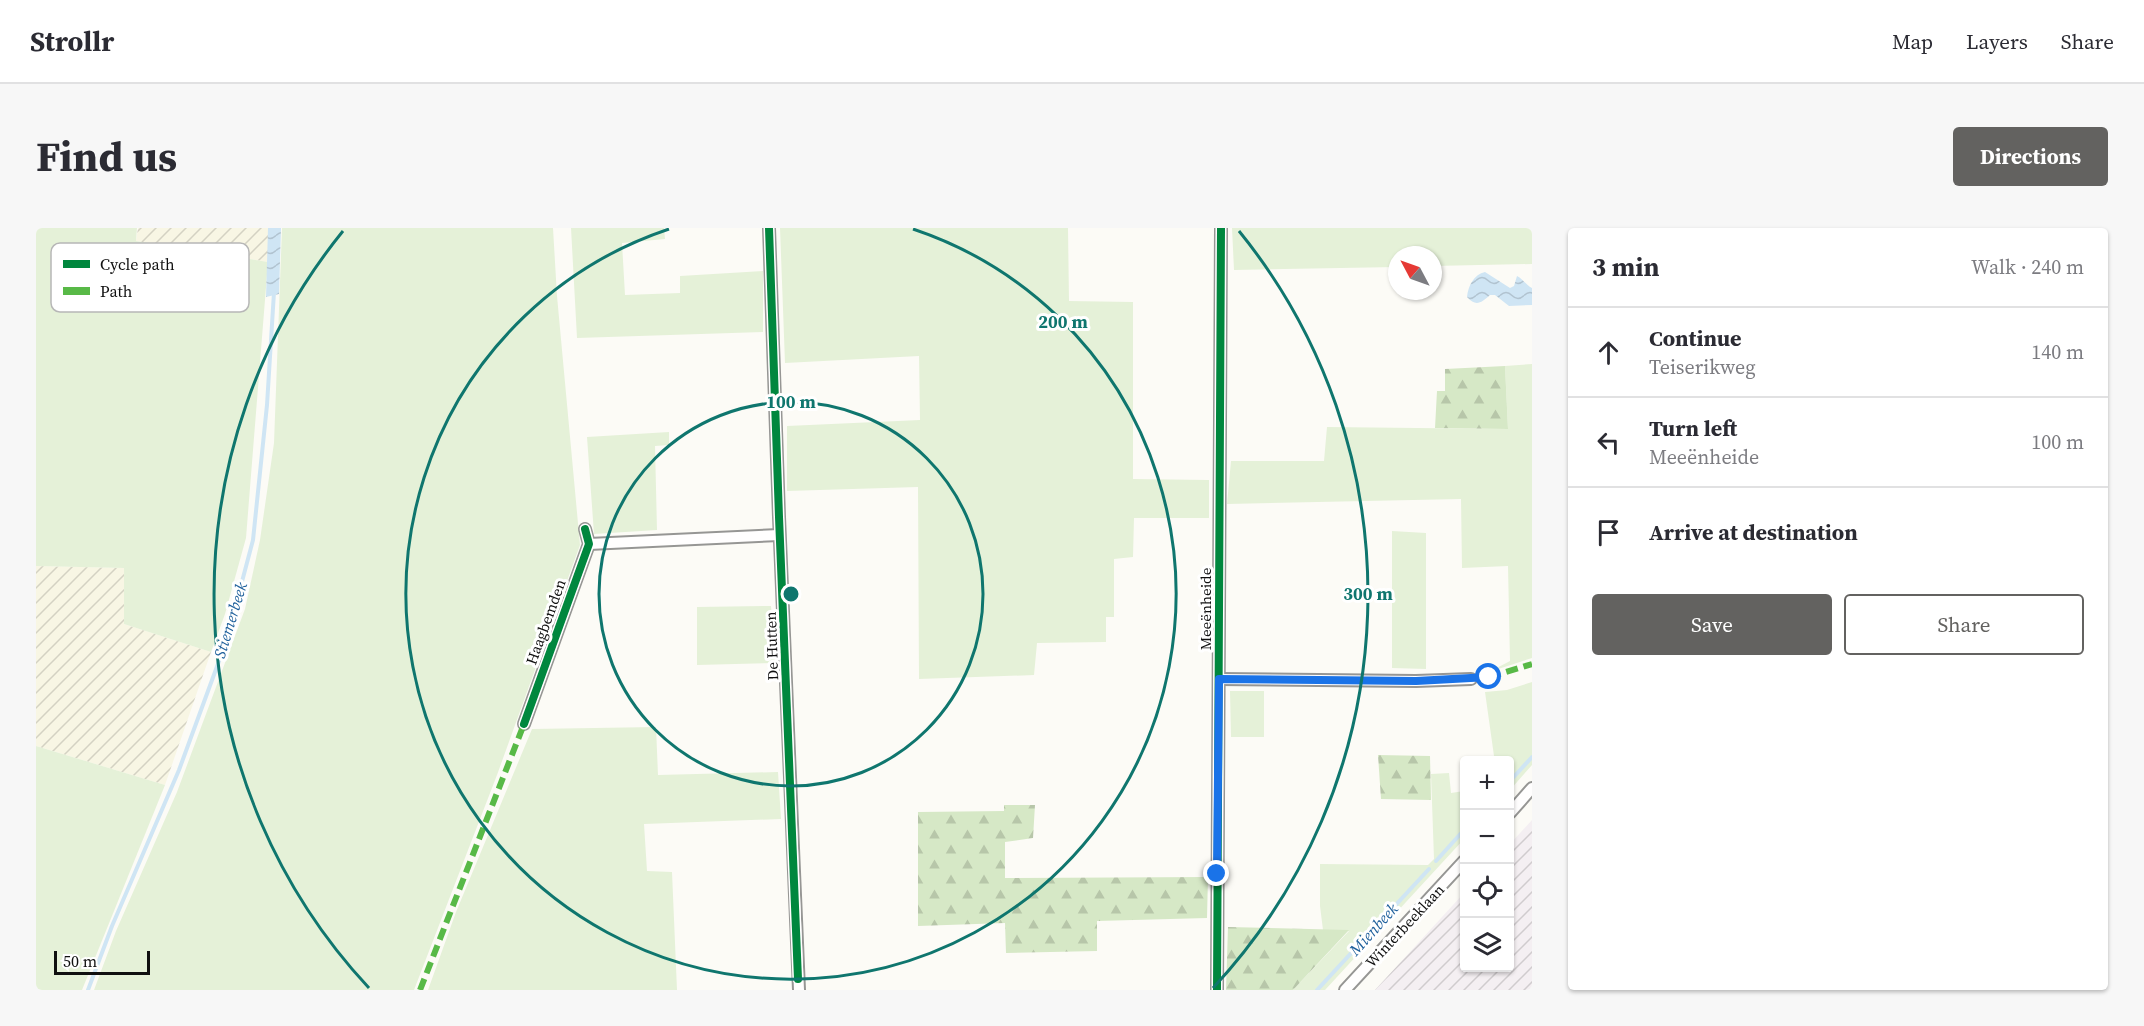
<!DOCTYPE html>
<html lang="en">
<head>
<meta charset="utf-8">
<style>
  body { margin:0; font-family:"Source Serif 4",serif; background:#f7f7f7; color:#2b2b33 }
  .controls { position:absolute; right:18px; bottom:18px; display:grid; overflow:hidden; border-radius:6px; box-shadow:0 2px 4px #0004 }
  .controls button { width:54px; height:54px; display:grid; place-items:center; padding:0; border:0; border-bottom:2px solid #e1e1e2; background:#fff; color:#2b2b33; font:30px sans-serif }
  .compass { position:absolute; left:1352px; top:18px; width:54px; height:54px; border-radius:50%; background:#fff; box-shadow:0 2px 4px #0004; rotate:311deg }
  .scale { position:absolute; left:18px; bottom:15px; width:96px; box-sizing:border-box; padding-left:6px; border:3px solid #101010; border-top:0; font-size:16px; line-height:21px; white-space:nowrap; color:#101010; -webkit-text-stroke:4px #fff; paint-order:stroke }
  .stop { position:absolute; width:18px; height:18px; margin:-14px; border:4px solid #1a73e8; border-radius:50%; background:#fff }
  .stop.end { background:#1a73e8; border-color:#fff; box-shadow:0 2px 6px #0008 }
  .list { margin:0; padding:0; list-style:none }
  h2 { display:flex; justify-content:space-between; align-items:center; height:78px; margin:0; padding:0 24px; font-size:26px }
  h2 small { font-size:20px; font-weight:400; color:#7c7c81 }
  .list li { display:grid; grid-template-columns:39px 1fr auto; gap:18px; align-items:center; box-sizing:border-box; height:90px; padding:0 24px; border-top:2px solid #e1e1e2 }
  .list b { display:block; font-size:22px; white-space:nowrap }
  .list p { margin:0; font-size:20px; white-space:nowrap; color:#7c7c81 }
  .list em { font-size:20px; font-style:normal; color:#7c7c81 }
  .actions { display:flex; gap:12px; padding:18px 24px }
  .actions a { flex:1; padding:14px 0; border:2px solid #636260; border-radius:6px; text-align:center; font-size:21px; color:#636260 }
  .actions .main { background:#636260; color:#fff }
  .icon { flex:none; width:33px; height:33px; fill:none; stroke:currentColor; stroke-width:2; stroke-linecap:round; stroke-linejoin:round }
  .map { position:relative; flex:none; width:1496px; height:762px; overflow:hidden; border-radius:6px }
  header { display:flex; align-items:center; gap:36px; box-sizing:border-box; height:84px; padding:0 30px; background:#fff; border-bottom:2px solid #e1e1e2 }
  header strong { font-size:28px }
  nav { display:flex; gap:33px; margin-inline-start:auto; font-size:21px }
  .intro { display:flex; align-items:center; justify-content:space-between; box-sizing:border-box; height:144px; padding:0 36px }
  h1 { margin:0; font-size:42px }
  .button { padding:15px 27px; border-radius:6px; background:#636260; color:#fff; font-size:21px; font-weight:700 }
  main { display:flex; gap:36px; padding:0 36px }
  aside { flex:1; background:#fff; border-radius:6px; box-shadow:0 2px 4px #0004 }
  .map>svg:first-child { display:block }
  .industrial { fill:url(#industrial-furrows) }
  .farmland { fill:url(#farmland-furrows) }
  .grass { fill:#e5f1d8 }
  .forest { fill:url(#forest-firs) }
  .water { fill:url(#water-waves) }
  .lines { fill:none; stroke-linecap:round; stroke-linejoin:round }
  .stream { stroke:#cfe5f4; stroke-width:4 }
  .minor-casing { stroke:#969694; stroke-width:14 }
  .minor { stroke:#fffefe; stroke-width:10 }
  .quiet { stroke:#58b947; stroke-width:6; stroke-dasharray:12 6; stroke-linecap:butt }
  .cycleway-casing { stroke:#fff; stroke-width:11 }
  .cycleway { stroke:#00873e; stroke-width:8 }
  .route { stroke:#1a73e8; stroke-width:8 }
  .ring { fill:none; stroke:#0f766e; stroke-width:3 }
  .labels { text-anchor:middle; stroke-width:6; stroke-linejoin:round; paint-order:stroke }
  .street-label { font-size:15px; fill:#101010; stroke:#fff }
  .water-label { font-size:16px; font-style:italic; fill:#20619c; stroke:#fff }
  .key { fill:#fff; stroke:#b7b7b7; stroke-width:1.5 }
  .key-label { font-size:16px; fill:#101010 }
  .centre { fill:#0f766e; stroke:#fff; stroke-width:3 }
  .ring-label { font-size:18px; text-anchor:middle; font-weight:bold; fill:#0f766e; stroke:#fff; stroke-width:6; stroke-linejoin:round; paint-order:stroke }
</style>
</head>
<body>
<header>
<strong>Strollr</strong>
<nav><a>Map</a><a>Layers</a><a>Share</a></nav>
</header>
<div class="intro"><h1>Find us</h1><a class="button">Directions</a></div>
<main>
<div class="map">
<svg width="1496" height="762" viewBox="0 0 1496 762">
  <defs>
    <pattern id="industrial-furrows" width="10" height="10" patternUnits="userSpaceOnUse" patternTransform="scale(1.5)"><rect width="10" height="10" fill="#f4eff2"/><path d="M-1 1l2-2M0 10L10 0M9 11l2-2" fill="none" stroke="#d0ccce"/></pattern>
    <pattern id="farmland-furrows" width="10" height="10" patternUnits="userSpaceOnUse" patternTransform="scale(1.5)"><rect width="10" height="10" fill="#f8f6e4"/><path d="M-1 1l2-2M0 10L10 0M9 11l2-2" fill="none" stroke="#d4d2c3"/></pattern>
    <pattern id="forest-firs" width="22" height="20" patternUnits="userSpaceOnUse" patternTransform="scale(1.5)"><rect width="22" height="20" fill="#d6e8c6"/><path d="M5 1l3.5 6h-7zM16 11l3.5 6h-7z" fill="#b7c6a9"/></pattern>
    <pattern id="water-waves" width="16" height="10" patternUnits="userSpaceOnUse" patternTransform="scale(1.5)"><rect width="16" height="10" fill="#cfe5f4"/><path d="M0 5q4-4 8 0t8 0" fill="none" stroke="#b1c3d0"/></pattern>
  </defs>
  <rect width="100%" height="100%" fill="#fcfbf6"/>
  <path class="industrial" d="M 1496,592 L 1496,762 L 1339,762 L 1428,665 L 1428,740 L 1474,740 L 1474,616 Z"/>
  <g class="farmland">
    <path d="M 102,0 L 233,0 L 232,34 L 100,13 Z"/>
    <path d="M 0,338 L 88,340 L 88,396 L 175,424 L 129,557 L 0,518 Z"/>
  </g>
  <g class="grass">
    <path d="M 0,0 L 101,0 L 100,13 L 232,34 L 210,310 L 189,386 L 175,424 L 88,396 L 88,340 L 0,338 Z"/>
    <path d="M 246,0 L 517,0 L 521,68 L 544,317 L 461,547 L 378,762 L 58,762 L 80,703 L 141,564 L 209,381 L 224,312 L 238,215 Z"/>
    <path d="M 535,0 L 628,0 L 629,11 L 586,15 L 589,67 L 644,65 L 644,48 L 727,43 L 727,104 L 541,110 Z"/>
    <path d="M 744,0 L 1032,0 L 1033,73 L 1097,74 L 1097,251 L 1173,252 L 1173,290 L 1098,290 L 1097,329 L 1078,331 L 1078,389 L 1070,389 L 1070,414 L 1001,415 L 998,447 L 883,451 L 882,259 L 751,263 L 751,198 L 884,192 L 883,128 L 749,135 Z"/>
    <path d="M 1196,0 L 1496,0 L 1496,36 L 1397,38 L 1397,27 L 1361,27 L 1361,39 L 1198,42 Z"/>
    <path d="M 1496,136 L 1496,430 L 1453,444 L 1474,433 L 1472,338 L 1426,340 L 1425,271 L 1191,276 L 1195,233 L 1288,233 L 1291,199 L 1472,201 L 1469,138 Z"/>
    <path d="M 633,204 L 633,217 L 619,218 L 621,302 L 558,306 L 551,209 Z"/>
    <path d="M 1356,303 L 1390,305 L 1390,441 L 1356,440 Z"/>
    <path d="M 735,378 L 740,435 L 661,437 L 661,379 Z"/>
    <path d="M 1496,454 L 1496,537 L 1474,562 L 1474,532 L 1464,532 L 1464,528 L 1458,528 L 1449,464 L 1471,462 Z"/>
    <path d="M 1194,463 L 1228,463 L 1228,509 L 1195,509 Z"/>
    <path d="M 620,499 L 622,547 L 742,544 L 745,591 L 608,596 L 611,643 L 636,644 L 641,762 L 392,762 L 420,684 L 496,501 Z"/>
    <path d="M 0,518 L 129,557 L 46,762 L 0,762 Z"/>
    <path d="M 1413,545 L 1415,565 L 1428,563 L 1428,611 L 1289,762 L 1257,762 L 1313,703 L 1287,702 L 1284,678 L 1284,636 L 1392,637 L 1398,631 L 1395,546 Z"/>
  </g>
  <g class="forest">
    <path d="M 1469,138 L 1472,201 L 1399,200 L 1401,163 L 1409,163 L 1409,141 Z"/>
    <path d="M 1342,527 L 1394,528 L 1395,572 L 1345,571 Z"/>
    <path d="M 968,577 L 999,577 L 997,610 L 969,614 L 969,650 L 1172,649 L 1171,690 L 1061,693 L 1061,723 L 970,725 L 969,695 L 882,698 L 882,584 L 968,583 Z"/>
    <path d="M 1192,699 L 1313,702 L 1257,762 L 1190,762 Z"/>
  </g>
  <g class="water">
    <path d="M 232,0 L 245,0 L 243,66 L 230,69 Z"/>
    <path d="M 1449,44 L 1474,60 L 1478,58 L 1481,48 C 1487,51 1490,57 1496,60 L 1496,77 L 1473,78 L 1459,67 L 1454,67 C 1445,75 1440,79 1431,69 C 1432,58 1438,46 1449,44 Z"/>
  </g>
  <g class="lines">
    <g class="stream">
      <path d="M 1474,553 L 1496,529"/>
      <path d="M 1400,633 L 1428,602"/>
      <path d="M 52,762 L 76,698 L 143,542 L 190,414 L 217,312 L 231,177 L 238,64"/>
      <path d="M 1281,762 L 1393,641"/>
    </g>
    <defs>
      <g id="minor">
        <path d="M 733,0 L 743,289 L 763,762"/>
        <path d="M 553,316 L 743,307"/>
        <path d="M 1183,451 L 1380,453 L 1435,451"/>
        <path d="M 488,496 L 553,316 L 549,301"/>
        <path d="M 1474,585 L 1496,560"/>
        <path d="M 1181,762 L 1185,0"/>
        <path d="M 1309,762 L 1428,633"/>
      </g>
    </defs>
    <use href="#minor" class="minor-casing"/>
    <use href="#minor" class="minor"/>
    <g class="quiet">
      <path d="M 1453,449 L 1496,436"/>
      <path d="M 384,762 L 488,496"/>
    </g>
    <defs>
      <g id="cycleway">
        <path d="M 733,0 L 743,289 L 762,751"/>
        <path d="M 488,496 L 553,316 L 549,301"/>
        <path d="M 1181,762 L 1185,0"/>
      </g>
    </defs>
    <use href="#cycleway" class="cycleway-casing"/>
    <use href="#cycleway" class="cycleway"/>
  </g>
  <g class="lines">
    <path class="route" d="M 1181,646 L 1183,451 L 1380,453 L 1453,449"/>
  </g>
  <g class="ring">
    <circle cx="755" cy="366" r="192"/>
    <path d="M877 1A385 385 0 1 1 633 1"/>
    <path d="M333 760A577 577 0 0 1 307 3M1203 3A577 577 0 0 1 1177 760"/>
  </g>
  <g class="labels">
    <g class="street-label">
      <text transform="translate(1170 381) rotate(-90)" y="5">Meeënheide</text>
      <text transform="translate(510 394) rotate(-70)" y="5">Haagbemden</text>
      <text transform="translate(736 418) rotate(-92)" y="5">De Hutten</text>
      <text transform="translate(1369 698) rotate(-47)" y="5">Winterbeeklaan</text>
    </g>
    <g class="water-label">
      <text transform="translate(194 392) rotate(-73)" y="6">Stiemerbeek</text>
      <text transform="translate(1337 701) rotate(-48)" y="6">Mienbeek</text>
    </g>
  </g>
  <rect x="15" y="15" width="198" height="69" rx="9" class="key"/>
  <rect x="27" y="32" width="27" height="8" fill="#00873e"/>
  <rect x="27" y="59" width="27" height="8" fill="#58b947"/>
  <g class="key-label">
    <text x="64" y="42">Cycle path</text>
    <text x="64" y="69">Path</text>
  </g>
  <circle cx="755" cy="366" r="9" class="centre"/>
  <g class="ring-label">
    <text x="1027" y="100">200 m</text>
    <text x="755" y="180">100 m</text>
    <text x="1332" y="372">300 m</text>
  </g>
</svg>
<div class="controls">
<button>+</button>
<button>−</button>
<button><svg class="icon" aria-label="locate" viewBox="0 0 24 24"><circle cx="12" cy="12" r="6"/><path d="M12 2v4M12 18v4M2 12h4M18 12h4"/></svg></button>
<button><svg class="icon" aria-label="layers" viewBox="0 0 24 24"><path d="M12 4l9 5-9 5-9-5zM3 14l9 5 9-5"/></svg></button>
</div>
<svg class="compass" viewBox="-18 -18 36 36"><path d="M0-13l5 13h-10z" fill="#e53935"/><path d="M0 13l5-13h-10z" fill="#7c7c81"/></svg>
<div class="scale">50 m</div>
<div class="stop" style="left:1453px;top:449px"></div>
<div class="stop end" style="left:1181px;top:646px"></div>
</div>
<aside>
<h2>3 min<small>Walk · 240 m</small></h2>
<ul class="list">
<li><svg class="icon" aria-label="ahead" viewBox="0 0 24 24"><path d="M12 20V5M6 11l6-6 6 6"/></svg><div><b>Continue</b><p>Teiserikweg</p></div><em>140 m</em></li>
<li><svg class="icon" aria-label="left" viewBox="0 0 24 24"><path d="M17 20v-9H6M10 6l-5 5 5 5"/></svg><div><b>Turn left</b><p>Meeënheide</p></div><em>100 m</em></li>
<li><svg class="icon" aria-label="arrive" viewBox="0 0 24 24"><path d="M6 21V4h12l-3 4 3 4H6"/></svg><div><b>Arrive at destination</b></div></li>
</ul>
<div class="actions"><a class="main">Save</a><a>Share</a></div>
</aside>
</main>
</body>
</html>
